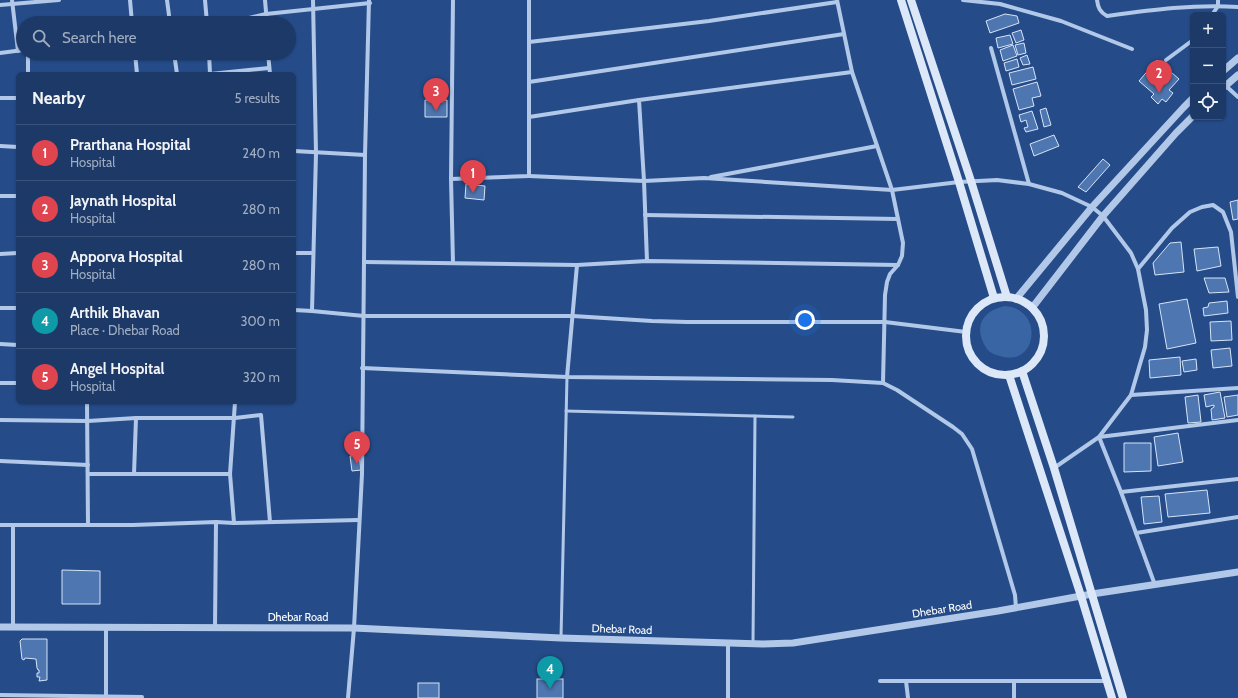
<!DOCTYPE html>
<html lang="en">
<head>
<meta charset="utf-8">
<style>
  body { margin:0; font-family:Cabin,sans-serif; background:#294470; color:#f1f3f6 }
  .controls { position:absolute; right:12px; top:12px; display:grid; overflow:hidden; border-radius:6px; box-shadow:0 1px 3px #0004 }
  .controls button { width:36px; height:36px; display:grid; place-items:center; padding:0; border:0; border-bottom:1px solid #3a537b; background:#1c3967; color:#f1f3f6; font:20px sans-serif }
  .you { position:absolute; left:805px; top:320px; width:14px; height:14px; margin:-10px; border:3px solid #fff; border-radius:50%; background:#1a73e8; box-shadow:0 0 0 6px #1a73e833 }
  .badge { display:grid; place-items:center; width:26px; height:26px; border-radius:50%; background:#f3d476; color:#fff; font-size:13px; font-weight:700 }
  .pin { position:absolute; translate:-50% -33px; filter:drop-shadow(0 1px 2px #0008) }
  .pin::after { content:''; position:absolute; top:21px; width:14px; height:12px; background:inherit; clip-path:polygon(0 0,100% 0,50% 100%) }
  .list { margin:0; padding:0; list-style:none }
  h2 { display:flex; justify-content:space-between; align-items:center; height:52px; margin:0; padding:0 16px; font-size:17px }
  h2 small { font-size:13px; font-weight:400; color:#a0acc0 }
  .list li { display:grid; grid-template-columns:26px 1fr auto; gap:12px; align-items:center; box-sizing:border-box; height:56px; padding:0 16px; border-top:1px solid #3a537b }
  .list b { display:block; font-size:15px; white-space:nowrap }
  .list p { margin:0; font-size:13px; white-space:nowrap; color:#a0acc0 }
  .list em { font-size:13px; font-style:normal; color:#a0acc0 }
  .icon { flex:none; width:22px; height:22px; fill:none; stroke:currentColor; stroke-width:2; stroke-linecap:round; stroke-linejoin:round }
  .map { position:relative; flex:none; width:1238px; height:698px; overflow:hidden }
  .search { position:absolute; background:#1c3967; box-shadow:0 1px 3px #0004; left:16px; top:16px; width:280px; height:44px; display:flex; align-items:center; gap:10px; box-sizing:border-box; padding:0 14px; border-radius:22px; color:#a0acc0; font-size:15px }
  .panel { position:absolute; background:#1c3967; box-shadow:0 1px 3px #0004; left:16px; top:72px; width:280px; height:332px; border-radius:6px }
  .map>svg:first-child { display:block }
  .green { fill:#3a65a5 }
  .building { fill:#4e76b0; stroke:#d6e4f7 }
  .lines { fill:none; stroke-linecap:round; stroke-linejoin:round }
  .service { stroke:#b2c8e9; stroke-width:3 }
  .minor { stroke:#b2c8e9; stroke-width:4 }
  .tertiary { stroke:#b2c8e9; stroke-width:7 }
  .secondary { stroke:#dce7f8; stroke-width:8 }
  .labels { text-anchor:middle; stroke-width:4; stroke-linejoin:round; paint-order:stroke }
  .street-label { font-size:11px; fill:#fff; stroke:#254c89 }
</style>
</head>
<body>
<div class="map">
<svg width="1238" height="698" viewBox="0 0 1238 698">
  <rect width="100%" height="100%" fill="#254c89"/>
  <path class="green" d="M 1005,306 C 1045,309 1037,368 1000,356 C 995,355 989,352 987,349 C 973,328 981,311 1005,306 Z"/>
  <g class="building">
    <path d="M 1005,14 L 1017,16 L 1019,23 L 990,33 L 986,21 Z"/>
    <path d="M 1021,30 L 1024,40 L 1016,43 L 1012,33 Z"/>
    <path d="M 1010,35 L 1013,44 L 998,48 L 996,38 Z"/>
    <path d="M 1024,43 L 1026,53 L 1018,55 L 1015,45 Z"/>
    <path d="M 1013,45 L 1017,56 L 1003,61 L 1000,50 Z"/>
    <path d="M 1027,55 L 1030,64 L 1023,65 L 1020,58 Z"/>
    <path d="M 1017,59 L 1019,67 L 1006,71 L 1004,63 Z"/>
    <path d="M 1157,60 L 1179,79 L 1169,90 L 1173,93 L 1166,102 L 1162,99 L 1158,104 L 1151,97 L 1154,94 L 1139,81 Z"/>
    <path d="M 1033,67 L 1036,79 L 1012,85 L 1009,73 Z"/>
    <path d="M 1037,82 L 1041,96 L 1032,98 L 1034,106 L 1019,110 L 1013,89 Z"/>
    <path d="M 425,100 L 432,100 L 432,103 L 440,103 L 440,100 L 447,100 L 447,117 L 425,117 Z"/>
    <path d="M 1046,108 L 1051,125 L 1044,127 L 1040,110 Z"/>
    <path d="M 1032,111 L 1038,129 L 1026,132 L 1024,128 L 1028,127 L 1026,120 L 1021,122 L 1019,115 Z"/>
    <path d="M 1054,135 L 1059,146 L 1034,156 L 1030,144 Z"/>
    <path d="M 1103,159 L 1110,165 L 1086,192 L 1078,187 Z"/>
    <path d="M 466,184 L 485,186 L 484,200 L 465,198 Z"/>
    <path d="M 1238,200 L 1238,219 L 1233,220 L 1230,202 Z"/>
    <path d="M 1181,242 L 1184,272 L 1155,275 L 1153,263 L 1170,243 Z"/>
    <path d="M 1218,247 L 1221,266 L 1197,271 L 1194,249 Z"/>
    <path d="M 1204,278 L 1225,278 L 1229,292 L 1209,293 Z"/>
    <path d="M 1187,299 L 1196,343 L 1167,349 L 1159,304 Z"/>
    <path d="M 1227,301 L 1228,313 L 1204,316 L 1203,308 L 1208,307 L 1209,303 Z"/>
    <path d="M 1231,321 L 1232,340 L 1211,341 L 1210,322 Z"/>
    <path d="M 1230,348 L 1232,366 L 1213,368 L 1211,350 Z"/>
    <path d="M 1180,357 L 1181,375 L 1150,378 L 1149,360 Z"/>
    <path d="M 1196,359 L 1197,370 L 1184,372 L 1182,361 Z"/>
    <path d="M 1220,392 L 1225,418 L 1212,420 L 1211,409 L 1214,407 L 1214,405 L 1206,407 L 1204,395 Z"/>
    <path d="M 1198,395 L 1201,422 L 1188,423 L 1185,397 Z"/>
    <path d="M 1238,395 L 1238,415 L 1227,417 L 1224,397 Z"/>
    <path d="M 1178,433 L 1183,462 L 1158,466 L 1154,437 Z"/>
    <path d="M 1124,443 L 1151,443 L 1151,471 L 1124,472 Z"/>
    <path d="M 359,455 L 361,470 L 352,471 L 350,456 Z"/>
    <path d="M 1207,490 L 1210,513 L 1168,517 L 1165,494 Z"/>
    <path d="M 1159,496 L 1162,522 L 1144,524 L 1141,497 Z"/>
    <path d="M 62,570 L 100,571 L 100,604 L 62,604 Z"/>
    <path d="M 22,639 L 47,639 L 47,680 L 39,681 L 40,677 L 37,677 L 37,673 L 39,673 L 39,670 L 38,670 L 37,668 L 36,659 L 25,658 L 24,660 L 22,659 L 20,641 Z"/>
    <rect x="537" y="679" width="26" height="19"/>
    <rect x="418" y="683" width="21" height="15"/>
  </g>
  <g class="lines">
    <g class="service">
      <path d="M 566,411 L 793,417"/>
      <path d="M 561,638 L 567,377"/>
      <path d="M 753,643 L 755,416"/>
    </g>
    <g class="minor">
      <path d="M 12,0 L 18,51"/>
      <path d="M 130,0 L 132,23"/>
      <path d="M 167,0 L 170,23"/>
      <path d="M 205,0 L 207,23"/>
      <path d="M 265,0 L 267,23"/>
      <path d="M 313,0 L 316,153 L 312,311 L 364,316 L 573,316 L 652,321 L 687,322 L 885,322 L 966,332"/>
      <path d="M 453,0 L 451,179 L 453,263"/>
      <path d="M 837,0 L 852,72 L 892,190 L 903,243 L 902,256 L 898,265 L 890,274 L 887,282 L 885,295 L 883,383"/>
      <path d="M 963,0 L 1000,4 L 1061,21 L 1132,49"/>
      <path d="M 1097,0 C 1098,8 1100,12 1107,16 C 1151,10 1194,4 1238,7"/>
      <path d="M 0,5 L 59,0"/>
      <path d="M 1212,15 L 1218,6 L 1218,0"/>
      <path d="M 228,23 L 266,14 L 370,3"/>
      <path d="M 529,42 L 709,21 L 837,2"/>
      <path d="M 991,48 L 1029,184"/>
      <path d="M 0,53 L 23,50"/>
      <path d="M 28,53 L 28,74"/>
      <path d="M 135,53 L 137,74"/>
      <path d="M 174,53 L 177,74"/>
      <path d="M 209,53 L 210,74"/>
      <path d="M 268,53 L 270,74"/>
      <path d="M 1166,60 L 1193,40"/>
      <path d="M 210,74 L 269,68"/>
      <path d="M 529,82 L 844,34"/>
      <path d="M 1226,86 L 1238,97"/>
      <path d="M 0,98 L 18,98"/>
      <path d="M 529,117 L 639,100"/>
      <path d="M 0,146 L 18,147"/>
      <path d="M 294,151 L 365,155"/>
      <path d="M 529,176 L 644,181 L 639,100 L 852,72"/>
      <path d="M 711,177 L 877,146"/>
      <path d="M 451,179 L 529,176 L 529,0"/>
      <path d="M 0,196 L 18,196"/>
      <path d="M 645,215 L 898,219"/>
      <path d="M 294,253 L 313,253"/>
      <path d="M 0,254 L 18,253"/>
      <path d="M 647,261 L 644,181 L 704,178 L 892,190 L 959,182 L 997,180 L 1029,184 L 1062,193 L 1092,207 L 1103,216 L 1131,253 L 1138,269 L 1146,310 L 1147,330 L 1145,347 L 1131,395 L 1099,437 L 1054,468"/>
      <path d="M 364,262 L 577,265 L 647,261 L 898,265"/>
      <path d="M 1138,269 L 1172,228 L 1190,212 L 1202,207 L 1213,205 L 1223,212 L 1231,232 L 1238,297"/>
      <path d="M 0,308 L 18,308"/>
      <path d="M 294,310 L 312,311"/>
      <path d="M 0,344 L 18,345"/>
      <path d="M 362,368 L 567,377 L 832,380 L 883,383 L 897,390 L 953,427 L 962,434 L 972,449 L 1015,595 L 1016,608"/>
      <path d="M 567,377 L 577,265"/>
      <path d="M 0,383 L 18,383"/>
      <path d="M 1131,395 L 1238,388"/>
      <path d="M 87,402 L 88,525"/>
      <path d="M 0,420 L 88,421 L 136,418 L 235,418 L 261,415 L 270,522"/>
      <path d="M 0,461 L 88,465"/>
      <path d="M 88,474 L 230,474"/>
      <path d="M 134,474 L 136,418"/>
      <path d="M 1121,492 L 1238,479"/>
      <path d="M 234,523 L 230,474 L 235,402"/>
      <path d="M 0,525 L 133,525 L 216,522 L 234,523 L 359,520"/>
      <path d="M 1136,533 L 1238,517"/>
      <path d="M 1155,585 L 1121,492 L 1099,437 L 1238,420"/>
      <path d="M 13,627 L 13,526"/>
      <path d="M 215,628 L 216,522"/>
      <path d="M 880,681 L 1107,681"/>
      <path d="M 906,681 L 908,698"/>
      <path d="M 0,695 L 142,697"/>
      <path d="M 106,697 L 106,628"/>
      <path d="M 348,698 L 354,628 L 362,474 L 365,155 L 369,0"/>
      <path d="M 728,698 L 728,643"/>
      <path d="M 1014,698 L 1014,681"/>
    </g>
    <g class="tertiary">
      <path d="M 1223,71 L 1238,58"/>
      <path d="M 1223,88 L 1238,75"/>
      <path d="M 1016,299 L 1092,207 L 1184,107 L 1193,98"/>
      <path d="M 1032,308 L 1103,216 L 1176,133 L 1193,116"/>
      <path d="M 0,627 L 354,628 L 561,638 L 763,644 L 793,643 L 998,611 L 1092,594 L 1238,572"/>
    </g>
    <g class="secondary">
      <path d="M 901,0 L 959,182 L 994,298"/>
      <path d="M 911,0 L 971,181 L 1007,297"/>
      <circle cx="1005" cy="336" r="39"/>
      <path d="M 1022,371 L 1054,468 L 1123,698"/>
      <path d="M 1009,375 L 1081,596 L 1112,698"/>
    </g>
  </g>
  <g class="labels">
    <g class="street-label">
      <text transform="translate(942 609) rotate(-9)" y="4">Dhebar Road</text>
      <text x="298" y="621">Dhebar Road</text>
      <text transform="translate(622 629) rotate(2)" y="4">Dhebar Road</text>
    </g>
  </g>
</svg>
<div class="controls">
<button>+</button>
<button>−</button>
<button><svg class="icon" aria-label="locate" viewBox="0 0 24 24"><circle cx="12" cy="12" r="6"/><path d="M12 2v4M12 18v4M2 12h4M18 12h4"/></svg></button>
</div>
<div class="you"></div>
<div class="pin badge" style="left:473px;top:193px;background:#e0444e">1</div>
<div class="pin badge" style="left:1159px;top:93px;background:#e0444e">2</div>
<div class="pin badge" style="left:436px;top:111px;background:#e0444e">3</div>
<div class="pin badge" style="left:550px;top:689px;background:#0f9aa8">4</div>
<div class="pin badge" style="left:357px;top:464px;background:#e0444e">5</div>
<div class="search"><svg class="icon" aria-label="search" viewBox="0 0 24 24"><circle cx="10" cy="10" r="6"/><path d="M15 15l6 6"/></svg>Search here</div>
<section class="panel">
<h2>Nearby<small>5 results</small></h2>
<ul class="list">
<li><span class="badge" style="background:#e0444e">1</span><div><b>Prarthana Hospital</b><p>Hospital</p></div><em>240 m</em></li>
<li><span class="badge" style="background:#e0444e">2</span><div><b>Jaynath Hospital</b><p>Hospital</p></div><em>280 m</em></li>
<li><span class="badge" style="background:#e0444e">3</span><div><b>Apporva Hospital</b><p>Hospital</p></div><em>280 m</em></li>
<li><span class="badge" style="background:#0f9aa8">4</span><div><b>Arthik Bhavan</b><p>Place · Dhebar Road</p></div><em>300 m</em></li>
<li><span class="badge" style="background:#e0444e">5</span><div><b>Angel Hospital</b><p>Hospital</p></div><em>320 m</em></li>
</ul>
</section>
</div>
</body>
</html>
